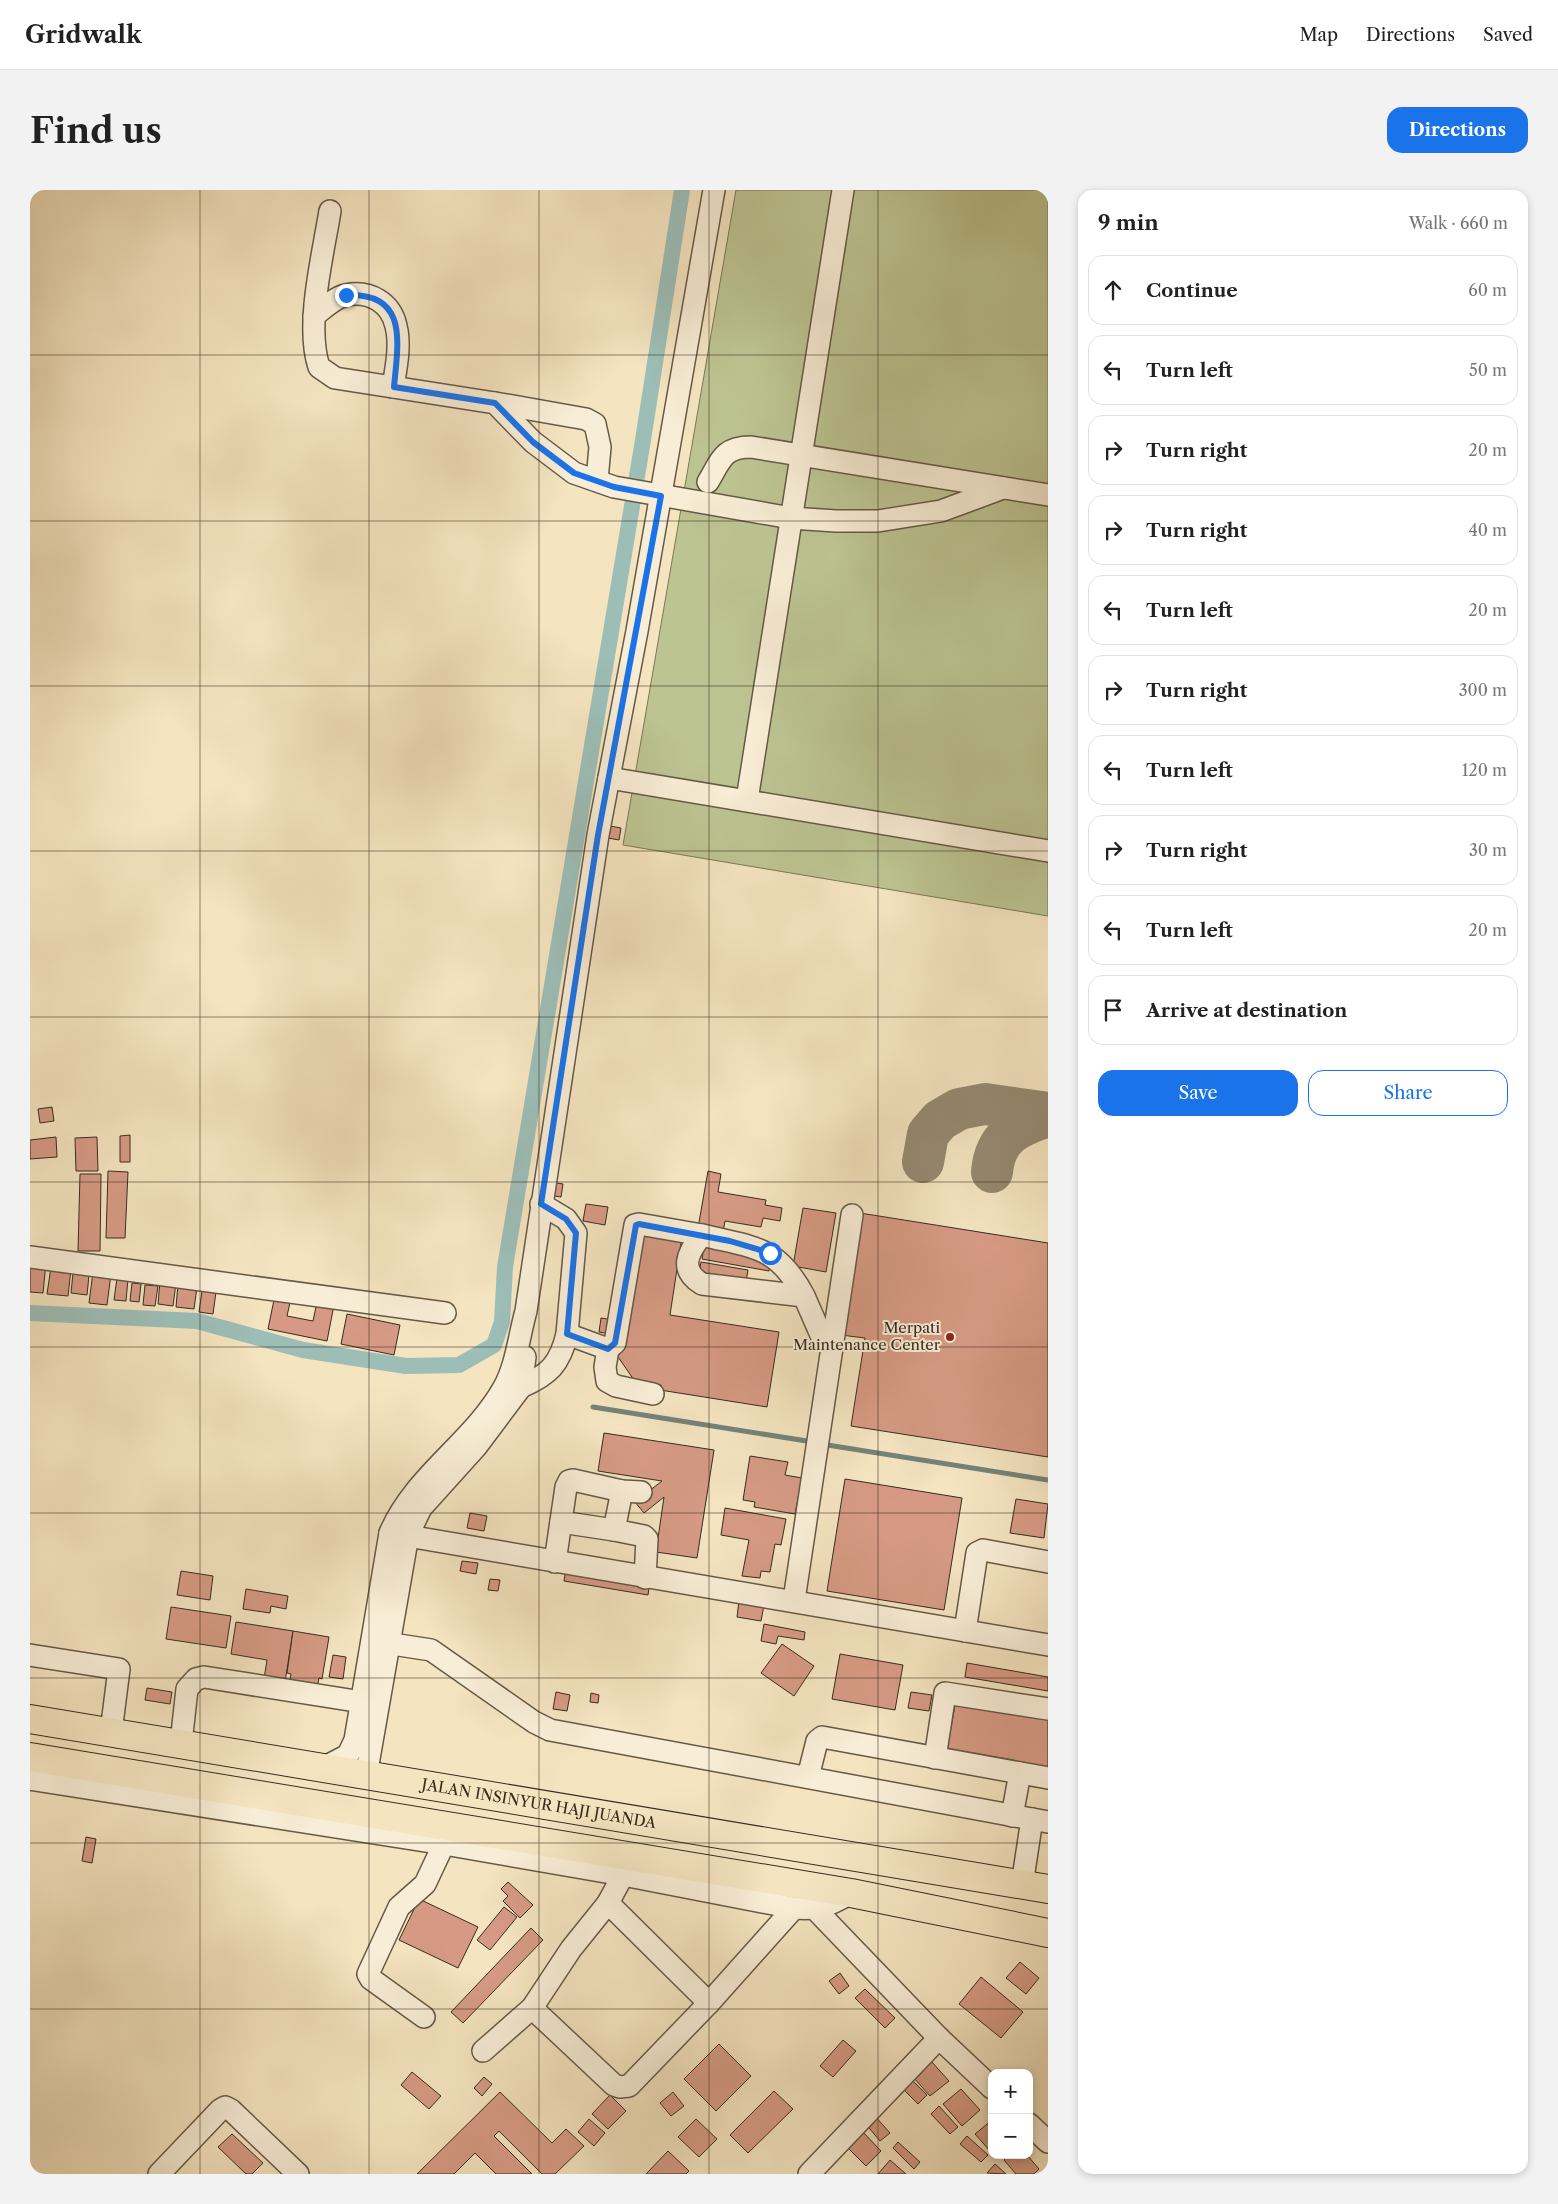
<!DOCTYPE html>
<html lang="en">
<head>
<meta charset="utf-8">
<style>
  body { margin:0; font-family:"Libre Caslon Text",serif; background:#f2f2f2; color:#222 }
  .controls { position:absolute; right:15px; bottom:15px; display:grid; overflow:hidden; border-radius:10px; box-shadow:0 2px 8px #0003 }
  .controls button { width:45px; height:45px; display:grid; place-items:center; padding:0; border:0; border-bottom:1px solid #e0e0e0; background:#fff; color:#222; font:25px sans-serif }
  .stop { position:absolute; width:15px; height:15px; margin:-11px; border:4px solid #1a73e8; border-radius:50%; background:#fff }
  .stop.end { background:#1a73e8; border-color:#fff; box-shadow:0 1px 5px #0008 }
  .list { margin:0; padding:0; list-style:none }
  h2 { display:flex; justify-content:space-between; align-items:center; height:65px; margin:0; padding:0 20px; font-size:21px }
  h2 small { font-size:16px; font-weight:400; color:#767676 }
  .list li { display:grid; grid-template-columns:32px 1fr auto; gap:15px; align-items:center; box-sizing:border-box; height:70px; margin:0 10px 10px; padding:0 10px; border:1px solid #e0e0e0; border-radius:15px }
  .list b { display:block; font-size:19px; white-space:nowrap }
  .list em { font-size:16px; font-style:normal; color:#767676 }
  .actions { display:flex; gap:10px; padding:15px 20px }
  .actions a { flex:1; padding:11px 0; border:1px solid #1a73e8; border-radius:15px; text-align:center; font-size:18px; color:#1a73e8 }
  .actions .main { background:#1a73e8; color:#fff }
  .icon { flex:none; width:28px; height:28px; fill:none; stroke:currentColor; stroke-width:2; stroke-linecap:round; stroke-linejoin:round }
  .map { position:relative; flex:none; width:1018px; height:1984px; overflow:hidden; border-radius:15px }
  header { display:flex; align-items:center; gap:30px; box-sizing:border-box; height:70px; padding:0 25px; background:#fff; border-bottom:1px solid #e0e0e0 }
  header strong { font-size:24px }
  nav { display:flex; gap:28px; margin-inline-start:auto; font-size:18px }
  .intro { display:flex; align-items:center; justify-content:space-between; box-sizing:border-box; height:120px; padding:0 30px }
  h1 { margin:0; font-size:35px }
  .button { padding:12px 22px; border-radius:15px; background:#1a73e8; color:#fff; font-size:18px; font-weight:700 }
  main { display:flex; gap:30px; padding:0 30px }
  aside { flex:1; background:#fff; border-radius:15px; box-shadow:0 2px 8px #0003 }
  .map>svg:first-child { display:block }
  .green { fill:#bcc492; stroke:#7a7858 }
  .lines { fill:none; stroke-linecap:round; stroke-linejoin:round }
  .stream { stroke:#74837a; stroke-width:5 }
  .canal { stroke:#9cbeb7; stroke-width:16 }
  .taxiway { stroke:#968870; stroke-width:42 }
  .building { fill:#d69a84; stroke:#372b1f }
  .minor-casing { stroke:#665947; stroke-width:24 }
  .highway-casing { stroke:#372b1f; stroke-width:30 }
  .minor { stroke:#f8edd6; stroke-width:21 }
  .highway { stroke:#f4e4c0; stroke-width:28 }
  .route { stroke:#1a73e8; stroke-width:6 }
  .grid { fill:none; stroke:#372b1f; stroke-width:1; stroke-opacity:0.55 }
  .poi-dot { fill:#8f2418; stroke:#f8edd6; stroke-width:2 }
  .labels { text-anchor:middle; stroke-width:4; stroke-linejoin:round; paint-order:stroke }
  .poi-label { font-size:15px; fill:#372b1f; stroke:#f8edd6; text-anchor:end }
  .street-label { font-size:15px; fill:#372b1f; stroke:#f8edd6 }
</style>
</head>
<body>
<header>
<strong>Gridwalk</strong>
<nav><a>Map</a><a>Directions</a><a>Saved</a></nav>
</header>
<div class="intro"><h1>Find us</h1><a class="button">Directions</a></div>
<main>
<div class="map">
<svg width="1018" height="1984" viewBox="0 0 1018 1984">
  <rect width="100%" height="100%" fill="#f4e4c0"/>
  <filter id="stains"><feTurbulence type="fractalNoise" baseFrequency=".004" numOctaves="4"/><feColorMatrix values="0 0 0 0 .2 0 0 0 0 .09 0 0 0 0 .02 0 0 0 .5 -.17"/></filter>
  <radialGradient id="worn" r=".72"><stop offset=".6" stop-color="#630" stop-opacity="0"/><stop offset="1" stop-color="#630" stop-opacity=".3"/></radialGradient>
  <path class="green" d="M 706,0 L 1018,0 L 1018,726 L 593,655 Z"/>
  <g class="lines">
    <g class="stream">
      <path d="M 563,1217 L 783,1252"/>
      <path d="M 791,1254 L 1018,1290"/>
    </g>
    <path class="canal" d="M 0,1123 L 167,1131 L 273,1160 L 376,1176 L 429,1175 L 464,1155 L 472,1132 L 475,1077 L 613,250 L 652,0"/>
    <g class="taxiway">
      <path d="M 893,972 L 898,944 L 910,930 L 929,919 L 955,914 L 1018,923"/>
      <path d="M 962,982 C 965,946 987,936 1018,926"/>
    </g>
  </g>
  <g class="building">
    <path d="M 580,636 L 591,638 L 589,650 L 578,648 Z"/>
    <path d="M 22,917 L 24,931 L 10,933 L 8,919 Z"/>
    <path d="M 100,945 L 100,972 L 90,972 L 90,946 Z"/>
    <path d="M 26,947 L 27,967 L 0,969 L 0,950 Z"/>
    <path d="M 67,947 L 68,981 L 46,981 L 45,948 Z"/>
    <path d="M 78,981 L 98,982 L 95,1048 L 76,1048 Z"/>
    <path d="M 678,981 L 691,984 L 688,1002 L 736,1010 L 735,1015 L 752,1018 L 750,1031 L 733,1028 L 731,1037 L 695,1031 L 693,1042 L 668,1038 Z"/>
    <path d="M 50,984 L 71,984 L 70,1061 L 48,1061 Z"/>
    <path d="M 521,992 L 533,994 L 531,1007 L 518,1005 Z"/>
    <path d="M 556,1014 L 578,1017 L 575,1035 L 553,1031 Z"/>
    <path d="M 773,1018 L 806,1023 L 796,1082 L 763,1076 Z"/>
    <path d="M 830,1023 L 1018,1053 L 1018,1267 L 821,1236 L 835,1148 L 811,1145 Z"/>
    <path d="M 606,1038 L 652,1046 L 640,1125 L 749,1142 L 737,1217 L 630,1200 L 631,1195 L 604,1190 L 586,1164 Z"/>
    <path d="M 674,1057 L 741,1069 L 739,1081 L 672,1069 Z"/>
    <path d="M 0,1071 L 16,1073 L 13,1103 L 0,1102 Z"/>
    <path d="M 671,1072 L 718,1080 L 716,1092 L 669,1084 Z"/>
    <path d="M 21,1077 L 41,1079 L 38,1106 L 17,1104 Z"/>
    <path d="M 63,1082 L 81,1084 L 77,1115 L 59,1113 Z"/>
    <path d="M 43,1083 L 59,1085 L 57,1105 L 41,1103 Z"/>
    <path d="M 87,1088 L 98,1089 L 96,1111 L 84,1110 Z"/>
    <path d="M 130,1091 L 146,1093 L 143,1116 L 128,1114 Z"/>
    <path d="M 102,1093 L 111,1094 L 109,1112 L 100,1111 Z"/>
    <path d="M 148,1094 L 167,1097 L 164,1119 L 146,1117 Z"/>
    <path d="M 115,1095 L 128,1096 L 125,1116 L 113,1115 Z"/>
    <path d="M 172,1101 L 186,1102 L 183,1124 L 169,1122 Z"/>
    <path d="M 245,1105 L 261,1108 L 257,1126 L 283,1131 L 287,1112 L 304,1115 L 297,1151 L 238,1139 Z"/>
    <path d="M 317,1124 L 370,1135 L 364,1165 L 311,1154 Z"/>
    <path d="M 571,1128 L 584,1130 L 581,1144 L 569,1142 Z"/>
    <path d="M 574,1243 L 684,1260 L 667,1368 L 626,1362 L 634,1307 L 614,1323 L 605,1312 L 632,1291 L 568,1281 Z"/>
    <path d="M 720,1266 L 758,1272 L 755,1285 L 772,1288 L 765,1324 L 724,1317 L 725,1312 L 713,1310 Z"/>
    <path d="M 815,1289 L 932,1308 L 914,1420 L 797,1401 Z"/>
    <path d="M 986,1309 L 1018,1314 L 1014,1348 L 980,1343 Z"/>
    <path d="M 695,1318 L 756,1329 L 751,1355 L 745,1354 L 740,1382 L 731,1381 L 730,1388 L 712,1386 L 719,1350 L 691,1345 Z"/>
    <path d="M 440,1323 L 457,1326 L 454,1341 L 437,1338 Z"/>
    <path d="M 432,1371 L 448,1373 L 446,1384 L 430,1381 Z"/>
    <path d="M 536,1378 L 620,1392 L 618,1405 L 534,1391 Z"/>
    <path d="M 151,1381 L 183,1386 L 180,1410 L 147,1405 Z"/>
    <path d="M 460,1389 L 470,1390 L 468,1401 L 458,1400 Z"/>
    <path d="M 216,1399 L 258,1406 L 256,1419 L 241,1416 L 240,1423 L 213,1419 Z"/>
    <path d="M 709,1411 L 734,1415 L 731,1431 L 707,1427 Z"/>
    <path d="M 141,1417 L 201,1426 L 196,1458 L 136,1449 Z"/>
    <path d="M 206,1432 L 263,1441 L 255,1492 L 234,1489 L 237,1470 L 201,1464 Z"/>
    <path d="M 734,1434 L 775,1442 L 774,1450 L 748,1446 L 746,1454 L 731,1451 Z"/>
    <path d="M 263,1441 L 299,1447 L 292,1489 L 289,1488 L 287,1499 L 259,1495 L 261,1484 L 257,1483 Z"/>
    <path d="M 752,1454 L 784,1476 L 764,1506 L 731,1483 Z"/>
    <path d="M 810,1464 L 873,1475 L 865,1520 L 802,1509 Z"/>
    <path d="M 303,1465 L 316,1467 L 313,1489 L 299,1487 Z"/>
    <path d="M 937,1473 L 1018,1487 L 1018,1501 L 935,1487 Z"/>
    <path d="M 117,1498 L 142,1502 L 140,1514 L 115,1510 Z"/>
    <path d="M 526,1502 L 540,1505 L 537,1521 L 523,1519 Z"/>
    <path d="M 881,1502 L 902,1505 L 899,1521 L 878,1518 Z"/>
    <path d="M 561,1503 L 569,1505 L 568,1513 L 560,1512 Z"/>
    <path d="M 926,1510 L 1018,1526 L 1018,1584 L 982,1577 L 983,1570 L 917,1559 Z"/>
    <path d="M 56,1647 L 66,1649 L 62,1673 L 52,1671 Z"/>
    <path d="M 478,1692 L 503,1715 L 490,1728 L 473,1711 L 478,1706 L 471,1699 Z"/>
    <path d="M 389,1709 L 448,1737 L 428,1778 L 369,1750 Z"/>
    <path d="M 474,1717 L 487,1727 L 460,1760 L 447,1750 Z"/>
    <path d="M 501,1738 L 513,1750 L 433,1833 L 421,1822 Z"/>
    <path d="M 990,1772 L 1009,1788 L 996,1804 L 976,1788 Z"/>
    <path d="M 810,1783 L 819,1796 L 809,1804 L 799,1791 Z"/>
    <path d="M 951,1787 L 993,1822 L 971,1848 L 929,1814 Z"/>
    <path d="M 835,1799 L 865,1828 L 855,1838 L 825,1808 Z"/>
    <path d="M 813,1850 L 826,1861 L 803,1887 L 790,1876 Z"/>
    <path d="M 689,1854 L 721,1886 L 686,1921 L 654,1889 Z"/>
    <path d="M 901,1871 L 919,1891 L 900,1906 L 883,1887 Z"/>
    <path d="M 382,1882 L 411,1906 L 399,1919 L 371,1895 Z"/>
    <path d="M 454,1887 L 462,1894 L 452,1906 L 444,1898 Z"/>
    <path d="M 883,1891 L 897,1905 L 888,1914 L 874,1900 Z"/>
    <path d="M 931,1899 L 950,1920 L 932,1936 L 913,1914 Z"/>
    <path d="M 744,1901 L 763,1919 L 718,1963 L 700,1945 Z"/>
    <path d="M 470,1902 L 522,1953 L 536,1939 L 554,1956 L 525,1984 L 512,1984 L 469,1941 L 464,1946 L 502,1984 L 466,1984 L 445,1963 L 424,1984 L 387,1984 Z"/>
    <path d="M 643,1902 L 654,1916 L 641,1926 L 630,1913 Z"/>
    <path d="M 580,1905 L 596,1921 L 578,1939 L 562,1924 Z"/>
    <path d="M 909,1916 L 928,1937 L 920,1944 L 901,1924 Z"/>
    <path d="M 843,1924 L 860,1943 L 850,1951 L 834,1932 Z"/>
    <path d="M 559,1929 L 575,1943 L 564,1956 L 548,1942 Z"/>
    <path d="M 666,1929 L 687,1949 L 669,1967 L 648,1947 Z"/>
    <path d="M 962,1930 L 962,1961 L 961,1962 L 945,1944 Z"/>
    <path d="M 831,1940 L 851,1961 L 836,1976 L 816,1956 Z"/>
    <path d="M 202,1944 L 233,1973 L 222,1984 L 216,1984 L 188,1957 Z"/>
    <path d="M 937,1946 L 958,1965 L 951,1972 L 930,1954 Z"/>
    <path d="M 868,1952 L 890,1972 L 884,1979 L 863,1958 Z"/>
    <path d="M 638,1961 L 659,1981 L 656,1984 L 616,1984 Z"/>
    <path d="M 979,1965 L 997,1965 L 1009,1979 L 1004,1984 L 986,1984 L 974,1970 Z"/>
    <path d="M 860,1970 L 876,1984 L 848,1984 Z"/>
    <path d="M 965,1974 L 976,1984 L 957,1983 Z"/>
  </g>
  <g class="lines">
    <defs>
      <g id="minor">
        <path d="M 300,21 C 293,65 275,135 289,177 L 305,188 L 465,213 L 503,252 L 544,283 L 584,297 L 761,328 L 806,331 L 848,331 L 911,321 L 973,298"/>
        <path d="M 284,126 C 294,118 304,108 316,105 C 340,100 361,113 366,136 C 371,155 366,178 363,197"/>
        <path d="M 465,213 L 556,229 L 565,234 L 570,257 L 567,290"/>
        <path d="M 678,292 C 691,270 693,257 721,257 L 1018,305"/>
        <path d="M 579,588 L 1018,661"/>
        <path d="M 717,610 L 813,0"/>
        <path d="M 0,1067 L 415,1123"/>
        <path d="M 774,1106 C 747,1055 724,1058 672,1045 C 657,1063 649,1080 672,1094 L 774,1106 L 791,1145 L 803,1155"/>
        <path d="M 537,1144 L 578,1159 L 585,1153 L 605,1035 L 609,1034 L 672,1045"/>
        <path d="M 578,1159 L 575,1177 L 577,1191 L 586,1196 L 623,1204"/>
        <path d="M 491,1197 C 519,1185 530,1174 537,1144 L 546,1043 L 536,1029 L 511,1014"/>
        <path d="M 531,1332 L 584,1340 L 592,1301"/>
        <path d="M 584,1340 L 614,1346 L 617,1349 L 615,1388"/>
        <path d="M 360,1343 L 1018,1455"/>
        <path d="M 525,1372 L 536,1297 L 539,1291 L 543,1290 L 592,1301 L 611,1302"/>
        <path d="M 764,1410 L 822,1025"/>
        <path d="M 935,1441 L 947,1363 L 953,1360 L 1018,1372"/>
        <path d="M 343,1451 L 401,1460 L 504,1532 L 520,1540 L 1018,1632"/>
        <path d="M 0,1465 L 89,1479 L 81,1542"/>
        <path d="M 151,1553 L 157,1499 L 166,1489 L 174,1487 L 332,1512"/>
        <path d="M 905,1568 L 915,1503 L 1018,1519"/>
        <path d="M 295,1577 L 318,1565 L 325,1550 L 360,1343 C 384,1286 443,1252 473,1199 C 486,1177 489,1146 496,1121 L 568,645 L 607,441 L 684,0"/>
        <path d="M 336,1586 L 378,1345 L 391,1318 L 446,1257 L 491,1197 L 495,1167"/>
        <path d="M 778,1587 L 787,1551 L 792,1547 L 1018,1588"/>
        <path d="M 0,1589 L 414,1654 L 593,1685 L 764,1718 C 790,1720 798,1716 821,1703"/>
        <path d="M 982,1626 L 990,1583"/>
        <path d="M 992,1695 L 1002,1629"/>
        <path d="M 578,1713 L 679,1813"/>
        <path d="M 786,1720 L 909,1848 L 962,1898"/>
        <path d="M 502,1818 L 584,1895 L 590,1897 L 599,1896 L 679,1813 L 764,1718"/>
        <path d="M 394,1827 L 341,1789 L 338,1784 L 369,1717 L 395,1694 L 419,1643"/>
        <path d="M 453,1861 L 502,1818 L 541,1759 L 578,1713 L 593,1685"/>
        <path d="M 999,1934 L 1018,1952"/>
        <path d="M 129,1984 L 190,1920 L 195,1917 L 201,1920 L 268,1984"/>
        <path d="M 779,1984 L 909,1848"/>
      </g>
      <g id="highway">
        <path id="s1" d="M 0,1529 L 1018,1699"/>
        <path d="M 0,1567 L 821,1703 L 1018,1743"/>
      </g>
    </defs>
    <use href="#minor" class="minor-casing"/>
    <use href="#highway" class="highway-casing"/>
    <use href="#minor" class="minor"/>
    <use href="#highway" class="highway"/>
  </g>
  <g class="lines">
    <path class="route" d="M 316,105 C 379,102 368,153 364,197 L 465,213 L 503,252 L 544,283 L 584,297 L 631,306 L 568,645 L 511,1014 L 536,1029 L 546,1043 L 537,1144 L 578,1159 L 585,1153 L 606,1035 L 609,1034 L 700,1051 L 740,1063"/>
  </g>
  <path class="grid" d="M 170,0 L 170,1984M 339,0 L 339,1984M 509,0 L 509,1984M 679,0 L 679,1984M 848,0 L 848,1984M 0,165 L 1018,165M 0,331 L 1018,331M 0,496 L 1018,496M 0,661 L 1018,661M 0,827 L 1018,827M 0,992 L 1018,992M 0,1157 L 1018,1157M 0,1323 L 1018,1323M 0,1488 L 1018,1488M 0,1653 L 1018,1653M 0,1819 L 1018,1819"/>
  <circle class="poi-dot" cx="920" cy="1147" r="5"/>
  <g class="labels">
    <g class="poi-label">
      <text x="910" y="1143">Merpati<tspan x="910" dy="17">Maintenance Center</tspan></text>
    </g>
    <g class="street-label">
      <text dy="5" stroke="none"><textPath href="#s1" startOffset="516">JALAN INSINYUR HAJI JUANDA</textPath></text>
    </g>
  </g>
  <rect width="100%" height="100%" filter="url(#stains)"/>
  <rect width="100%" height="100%" fill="url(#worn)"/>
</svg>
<div class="controls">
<button>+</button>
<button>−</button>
</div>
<div class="stop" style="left:740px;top:1063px"></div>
<div class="stop end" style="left:316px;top:105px"></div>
</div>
<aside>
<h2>9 min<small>Walk · 660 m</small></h2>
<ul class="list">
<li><svg class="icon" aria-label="ahead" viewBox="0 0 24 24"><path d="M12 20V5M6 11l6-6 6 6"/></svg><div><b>Continue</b></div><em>60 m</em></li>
<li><svg class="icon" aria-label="left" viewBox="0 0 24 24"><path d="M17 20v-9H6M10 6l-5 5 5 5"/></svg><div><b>Turn left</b></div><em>50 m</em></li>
<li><svg class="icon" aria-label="right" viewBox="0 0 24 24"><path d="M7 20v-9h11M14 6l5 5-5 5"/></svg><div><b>Turn right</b></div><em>20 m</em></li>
<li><svg class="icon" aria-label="right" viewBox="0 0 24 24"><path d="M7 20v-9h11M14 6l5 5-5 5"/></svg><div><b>Turn right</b></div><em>40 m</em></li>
<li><svg class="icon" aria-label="left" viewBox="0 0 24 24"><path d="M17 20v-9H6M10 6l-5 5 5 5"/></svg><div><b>Turn left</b></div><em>20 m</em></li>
<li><svg class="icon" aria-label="right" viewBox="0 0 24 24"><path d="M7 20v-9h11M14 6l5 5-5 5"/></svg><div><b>Turn right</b></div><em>300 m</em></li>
<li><svg class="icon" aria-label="left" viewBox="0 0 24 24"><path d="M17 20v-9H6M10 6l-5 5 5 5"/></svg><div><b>Turn left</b></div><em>120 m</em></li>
<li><svg class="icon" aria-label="right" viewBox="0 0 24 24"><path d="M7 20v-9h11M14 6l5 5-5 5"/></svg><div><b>Turn right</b></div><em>30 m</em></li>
<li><svg class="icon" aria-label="left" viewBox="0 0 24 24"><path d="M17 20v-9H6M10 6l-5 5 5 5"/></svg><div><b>Turn left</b></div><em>20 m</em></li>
<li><svg class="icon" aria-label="arrive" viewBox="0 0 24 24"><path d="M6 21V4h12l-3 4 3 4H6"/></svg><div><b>Arrive at destination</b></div></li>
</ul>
<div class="actions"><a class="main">Save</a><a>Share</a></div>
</aside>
</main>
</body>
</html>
